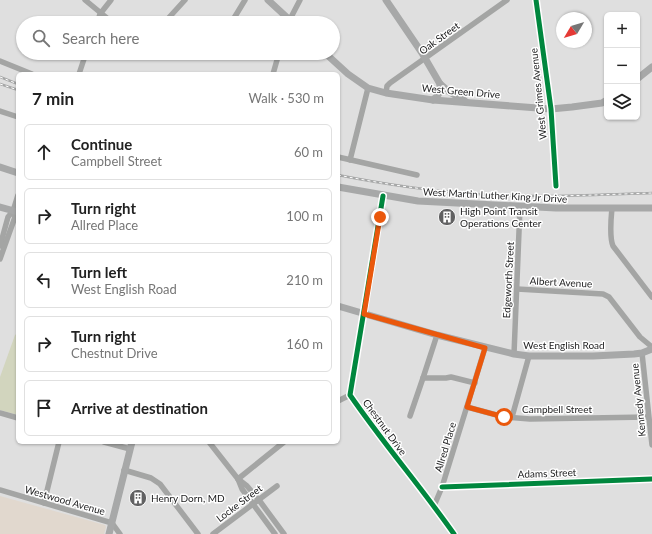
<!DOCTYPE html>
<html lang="en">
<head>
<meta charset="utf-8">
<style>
  body { margin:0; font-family:Lato,sans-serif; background:#f2f2f2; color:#222 }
  .controls { position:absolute; right:12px; top:12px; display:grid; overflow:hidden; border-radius:6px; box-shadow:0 1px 3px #0004 }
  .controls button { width:36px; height:36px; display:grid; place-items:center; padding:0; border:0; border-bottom:1px solid #e0e0e0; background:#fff; color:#222; font:20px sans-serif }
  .compass { position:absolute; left:556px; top:12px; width:36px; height:36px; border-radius:50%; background:#fff; box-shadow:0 1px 3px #0004; rotate:232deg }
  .stop { position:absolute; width:12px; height:12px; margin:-9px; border:3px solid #ea580c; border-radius:50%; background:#fff }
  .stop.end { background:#ea580c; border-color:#fff; box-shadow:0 1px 4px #0008 }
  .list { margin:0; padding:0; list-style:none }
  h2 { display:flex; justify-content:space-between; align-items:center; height:52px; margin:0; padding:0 16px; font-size:17px }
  h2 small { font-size:13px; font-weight:400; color:#767676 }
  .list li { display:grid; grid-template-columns:26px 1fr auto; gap:12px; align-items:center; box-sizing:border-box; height:56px; margin:0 8px 8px; padding:0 8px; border:1px solid #e0e0e0; border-radius:6px }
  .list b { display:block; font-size:15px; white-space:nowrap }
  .list p { margin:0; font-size:13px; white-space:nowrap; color:#767676 }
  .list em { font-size:13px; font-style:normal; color:#767676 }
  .icon { flex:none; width:22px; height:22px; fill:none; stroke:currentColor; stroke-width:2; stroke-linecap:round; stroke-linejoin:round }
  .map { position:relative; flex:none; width:652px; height:534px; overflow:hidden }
  .search { position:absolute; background:#fff; box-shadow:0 1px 3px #0004; left:16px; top:16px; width:324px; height:44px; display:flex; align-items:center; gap:10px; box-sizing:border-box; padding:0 14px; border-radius:22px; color:#767676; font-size:15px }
  .panel { position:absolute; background:#fff; box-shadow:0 1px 3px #0004; left:16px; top:72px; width:324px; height:372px; border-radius:6px }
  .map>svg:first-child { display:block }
  .medical { fill:#e1d8ce }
  .green { fill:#d2d5be }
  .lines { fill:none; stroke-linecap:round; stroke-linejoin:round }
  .minor { stroke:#a4a5a4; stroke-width:5.5 }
  .major { stroke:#a7a8a8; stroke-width:7 }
  .rail-casing { stroke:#a6a7a7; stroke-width:2.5 }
  .rail { stroke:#fff; stroke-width:1; stroke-dasharray:3; stroke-linecap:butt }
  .cycleway-casing { stroke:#fff; stroke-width:8 }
  .cycleway { stroke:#00873e; stroke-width:5 }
  .route { stroke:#ea580c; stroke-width:5 }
  .labels { text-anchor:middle; stroke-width:3; stroke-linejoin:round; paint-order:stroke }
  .street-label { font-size:10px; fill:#1d1d1e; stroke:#fff }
  .poi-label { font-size:10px; fill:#1d1d1e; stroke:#fff; text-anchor:start }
</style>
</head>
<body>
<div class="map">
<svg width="652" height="534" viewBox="0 0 652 534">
  <rect width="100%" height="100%" fill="#dfdfdf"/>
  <path class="medical" d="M 0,496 L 105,525 L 106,527 L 104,534 L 0,534 Z"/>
  <path class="green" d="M 18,333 L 18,415 L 0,410 L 0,377 L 15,335 Z"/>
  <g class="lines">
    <g class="minor">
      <path d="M 85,0 L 113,23"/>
      <path d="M 536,0 L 551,109 L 556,186"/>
      <path d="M 97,23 L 100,14 L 111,0"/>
      <path d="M 164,23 L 185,0"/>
      <path d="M 231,23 L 245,0"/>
      <path d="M 288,23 L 300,0"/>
      <path d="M 205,53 L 210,56 L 213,53"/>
      <path d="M 0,61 L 32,74"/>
      <path d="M 79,74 L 86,53"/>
      <path d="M 273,74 L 279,53"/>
      <path d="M 386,93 L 387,86 L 390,83 L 507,0"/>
      <path d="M 0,111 L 18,117"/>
      <path d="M 338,157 L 417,175"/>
      <path d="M 350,160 L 368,88"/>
      <path d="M 383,196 L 350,395 C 383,443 421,487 454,534"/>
      <path d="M 612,208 C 611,219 609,236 613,246 L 652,297"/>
      <path d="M 0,246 L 8,217 L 13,211 L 18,195"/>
      <path d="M 0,259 L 15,217 L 13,211"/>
      <path d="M 517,289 L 603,294 L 609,297 L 640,337 L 652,347"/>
      <path d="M 642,353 L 652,445"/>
      <path d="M 514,354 L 520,207"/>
      <path d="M 423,378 L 446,378 L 451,377 L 475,383"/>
      <path d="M 338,401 L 350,395"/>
      <path d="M 467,407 L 504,417 L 530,419 L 648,417"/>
      <path d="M 0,413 L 18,418"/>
      <path d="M 410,416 L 423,378 L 437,335"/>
      <path d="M 512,417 L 529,356"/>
      <path d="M 104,442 L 130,449"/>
      <path d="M 209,442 L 238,479 L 247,486 L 259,500 L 284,534"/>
      <path d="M 124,470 L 151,478 L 160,484 L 198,534"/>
      <path d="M 238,479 L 242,489 L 275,534"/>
      <path d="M 238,479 L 284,442"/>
      <path d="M 442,487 L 652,479"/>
      <path d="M 0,490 L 112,523 L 120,534"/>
      <path d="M 44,503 L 59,442"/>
      <path d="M 434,506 L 442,487 L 485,348"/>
      <path d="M 213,534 L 277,486"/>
    </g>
    <g class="major">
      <path d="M 268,0 L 293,23"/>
      <path d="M 386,0 L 422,53 L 440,84 L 448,91 L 465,101"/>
      <path d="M 325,53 L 348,74 L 368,88 L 386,93 L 433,100 L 551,109 L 572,107 L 602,103 L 607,100"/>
      <path d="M 637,79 L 652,67"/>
      <path d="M 433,100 C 439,95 441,92 440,84"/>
      <path d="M 0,167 L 18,173"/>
      <path d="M 338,187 L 418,201 L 556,208 L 652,208"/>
      <path d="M 0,207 L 18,212"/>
      <path d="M 338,306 L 437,335 L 514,354 L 529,356 L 593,356 L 634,354 L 642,353 L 652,349"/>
      <path d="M 109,534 L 132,442"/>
    </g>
    <defs>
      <g id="rail">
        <path d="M 0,77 L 18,84"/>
        <path d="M 0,84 L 18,90"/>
        <path d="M 338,175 C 383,184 430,191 476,194 C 535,198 593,195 652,193"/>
      </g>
    </defs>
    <use href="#rail" class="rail-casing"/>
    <use href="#rail" class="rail"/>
    <defs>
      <g id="cycleway">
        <path d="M 536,0 L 551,109 L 556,186"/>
        <path d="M 383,196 L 350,395 C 383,443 421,487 454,534"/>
        <path d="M 442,487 L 652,479"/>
      </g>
    </defs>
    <use href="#cycleway" class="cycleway-casing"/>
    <use href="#cycleway" class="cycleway"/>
  </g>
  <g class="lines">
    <path class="route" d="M 380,217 L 364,314 L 485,348 L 467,407 L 504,417"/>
  </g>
  <defs>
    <symbol id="building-disc" viewBox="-11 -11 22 22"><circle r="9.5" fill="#616162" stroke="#fff"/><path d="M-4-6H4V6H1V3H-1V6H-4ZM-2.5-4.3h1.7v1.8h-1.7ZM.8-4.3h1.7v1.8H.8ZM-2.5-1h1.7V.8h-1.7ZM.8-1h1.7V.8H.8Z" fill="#fff"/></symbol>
  </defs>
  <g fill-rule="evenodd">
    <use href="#building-disc" x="437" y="207" width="20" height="20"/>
    <use href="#building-disc" x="128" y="488" width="20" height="20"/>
  </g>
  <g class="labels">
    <g class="street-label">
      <text transform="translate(439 38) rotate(-36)" y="4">Oak Street</text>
      <text transform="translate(461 91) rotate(5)" y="4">West Green Drive</text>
      <text transform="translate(538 94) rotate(-96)" y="4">West Grimes Avenue</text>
      <text transform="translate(495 195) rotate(3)" y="4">West Martin Luther King Jr Drive</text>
      <text transform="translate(508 280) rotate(-87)" y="4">Edgeworth Street</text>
      <text transform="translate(561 282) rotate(3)" y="4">Albert Avenue</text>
      <text x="564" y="349">West English Road</text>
      <text transform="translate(638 400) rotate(-96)" y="4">Kennedy Avenue</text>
      <text x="557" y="413">Campbell Street</text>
      <text transform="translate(385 427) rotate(54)" y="4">Chestnut Drive</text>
      <text transform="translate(445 447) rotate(-73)" y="4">Allred Place</text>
      <text transform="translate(547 473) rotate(-2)" y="4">Adams Street</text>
      <text transform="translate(65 500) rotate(16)" y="4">Westwood Avenue</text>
      <text transform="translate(239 503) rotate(-37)" y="4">Locke Street</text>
    </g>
    <g class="poi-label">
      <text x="460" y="215">High Point Transit<tspan x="460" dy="12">Operations Center</tspan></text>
      <text x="151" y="502">Henry Dorn, MD</text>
    </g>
  </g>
</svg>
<div class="controls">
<button>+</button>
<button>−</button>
<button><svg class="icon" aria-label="layers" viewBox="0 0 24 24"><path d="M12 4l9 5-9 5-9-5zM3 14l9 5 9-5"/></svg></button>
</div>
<svg class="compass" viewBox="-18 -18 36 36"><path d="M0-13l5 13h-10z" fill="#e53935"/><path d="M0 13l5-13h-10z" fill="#767676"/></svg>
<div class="stop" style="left:504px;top:417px"></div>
<div class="stop end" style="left:380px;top:217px"></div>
<div class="search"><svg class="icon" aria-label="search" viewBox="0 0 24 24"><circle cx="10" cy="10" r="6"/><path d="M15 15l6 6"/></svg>Search here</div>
<section class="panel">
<h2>7 min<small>Walk · 530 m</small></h2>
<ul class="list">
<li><svg class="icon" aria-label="ahead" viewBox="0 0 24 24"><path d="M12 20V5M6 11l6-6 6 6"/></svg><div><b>Continue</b><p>Campbell Street</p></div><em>60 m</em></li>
<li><svg class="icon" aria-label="right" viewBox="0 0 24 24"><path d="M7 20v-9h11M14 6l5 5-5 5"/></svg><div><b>Turn right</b><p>Allred Place</p></div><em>100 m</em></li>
<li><svg class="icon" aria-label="left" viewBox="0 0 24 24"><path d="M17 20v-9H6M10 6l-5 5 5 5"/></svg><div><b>Turn left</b><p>West English Road</p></div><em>210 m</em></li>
<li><svg class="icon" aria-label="right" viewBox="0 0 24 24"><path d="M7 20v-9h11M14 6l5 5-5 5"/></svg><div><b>Turn right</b><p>Chestnut Drive</p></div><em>160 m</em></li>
<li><svg class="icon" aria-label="arrive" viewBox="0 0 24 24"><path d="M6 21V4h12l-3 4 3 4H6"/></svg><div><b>Arrive at destination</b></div></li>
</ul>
</section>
</div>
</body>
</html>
